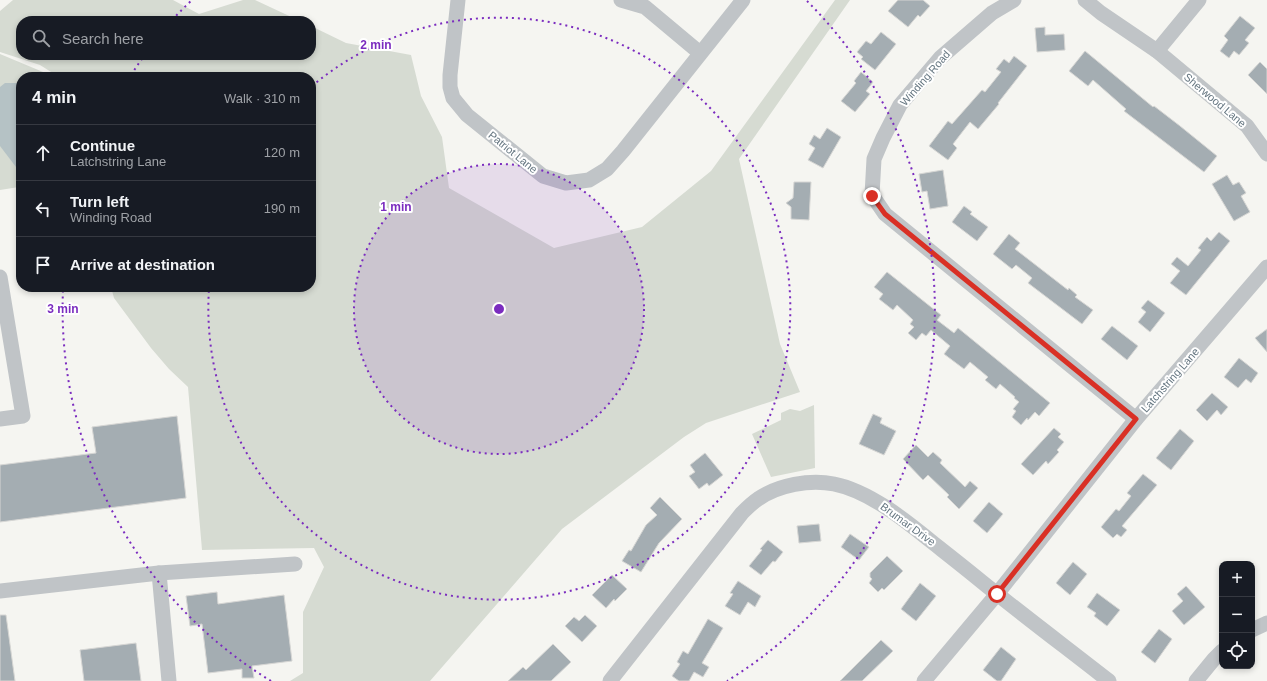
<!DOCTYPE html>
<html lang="en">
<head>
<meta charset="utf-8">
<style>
  body { margin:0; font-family:Helvetica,sans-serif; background:#242831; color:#f1f3f6 }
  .controls { position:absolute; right:12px; bottom:12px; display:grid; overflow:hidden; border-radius:8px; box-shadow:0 2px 6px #0003 }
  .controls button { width:36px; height:36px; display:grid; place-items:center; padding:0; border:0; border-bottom:1px solid #363941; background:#171b24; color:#f1f3f6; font:20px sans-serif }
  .stop { position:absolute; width:12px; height:12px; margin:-9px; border:3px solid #d93025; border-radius:50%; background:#fff }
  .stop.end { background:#d93025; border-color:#fff; box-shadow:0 1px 4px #0008 }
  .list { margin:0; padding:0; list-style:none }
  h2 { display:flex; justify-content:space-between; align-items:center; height:52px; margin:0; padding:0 16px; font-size:17px }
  h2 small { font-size:13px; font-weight:400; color:#9ea1a6 }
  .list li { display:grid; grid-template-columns:26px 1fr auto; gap:12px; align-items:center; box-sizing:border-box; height:56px; padding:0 16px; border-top:1px solid #363941 }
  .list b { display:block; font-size:15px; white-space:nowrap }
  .list p { margin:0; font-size:13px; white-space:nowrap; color:#9ea1a6 }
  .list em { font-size:13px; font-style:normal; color:#9ea1a6 }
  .icon { flex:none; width:22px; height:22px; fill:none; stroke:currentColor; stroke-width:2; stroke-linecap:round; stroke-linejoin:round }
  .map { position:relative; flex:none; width:1267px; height:681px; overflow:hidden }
  .search { position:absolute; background:#171b24; box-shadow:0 2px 6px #0003; left:16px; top:16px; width:300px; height:44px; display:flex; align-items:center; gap:10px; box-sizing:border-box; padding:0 14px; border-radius:16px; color:#9ea1a6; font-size:15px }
  .panel { position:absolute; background:#171b24; box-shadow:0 2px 6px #0003; left:16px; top:72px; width:300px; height:220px; border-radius:16px }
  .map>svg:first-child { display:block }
  .green { fill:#d6dbd2 }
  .water { fill:#b5c2c5 }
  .building { fill:#a4adb2; stroke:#d6d6d4 }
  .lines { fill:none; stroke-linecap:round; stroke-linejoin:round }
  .minor { stroke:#c0c4c7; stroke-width:15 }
  .route { stroke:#d93025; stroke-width:5 }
  .ring { fill:none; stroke:#7b2cbf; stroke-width:2; stroke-dasharray:2 4 }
  .labels { text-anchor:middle; stroke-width:4; stroke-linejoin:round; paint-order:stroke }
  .street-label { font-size:11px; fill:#657681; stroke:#fff }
  .centre { fill:#7b2cbf; stroke:#fff; stroke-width:2 }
  .ring-label { font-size:12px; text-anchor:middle; font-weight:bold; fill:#7b2cbf; stroke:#fff; stroke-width:4; stroke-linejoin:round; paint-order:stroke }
</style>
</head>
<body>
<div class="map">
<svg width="1267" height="681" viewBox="0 0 1267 681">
  <rect width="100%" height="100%" fill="#f5f5f1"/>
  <g class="green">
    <path d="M 13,0 L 173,0 L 199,14 L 243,0 L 255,0 L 300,21 L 21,21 L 21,55 L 311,55 L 311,26 L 346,43 L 411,55 L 421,96 L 442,137 L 449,188 L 554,248 L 642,227 L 711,171 L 835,0 L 850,0 L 739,159 L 780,344 L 800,392 L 706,423 L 684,437 L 562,529 L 430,681 L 290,681 L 303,673 L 303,612 L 324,567 L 314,548 L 202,550 L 188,387 L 169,369 L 151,348 L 114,298 L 111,287 L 311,287 L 311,77 L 59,77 L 40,65 L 0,52 L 0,11 Z"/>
    <path d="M 0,54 L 55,77 L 21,77 L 21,198 L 19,187 L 0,190 Z"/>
    <path d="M 814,405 L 815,468 L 771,477 L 752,434 L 781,420 L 781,413 L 790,409 L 800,411 Z"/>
  </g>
  <path class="water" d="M 5,83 L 18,83 L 21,84 L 21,170 L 16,167 L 0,146 L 0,87 Z"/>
  <g class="building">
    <path d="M 898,0 L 923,0 L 930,6 L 920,17 L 918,15 L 908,27 L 888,11 Z"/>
    <path d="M 1240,16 L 1255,28 L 1245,40 L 1249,43 L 1239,55 L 1234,51 L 1229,58 L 1220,51 L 1228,40 L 1224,36 Z"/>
    <path d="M 1045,27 L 1045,35 L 1064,34 L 1065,50 L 1037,52 L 1035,28 Z"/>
    <path d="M 881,32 L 896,44 L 875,70 L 861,59 L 863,57 L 857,52 L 866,41 L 871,44 Z"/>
    <path d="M 1085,51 L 1153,107 L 1154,106 L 1180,126 L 1217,156 L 1204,172 L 1124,111 L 1126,109 L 1093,80 L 1088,86 L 1069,71 Z"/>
    <path d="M 1014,56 L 1027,66 L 998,103 L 999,104 L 978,129 L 970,122 L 953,144 L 957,148 L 948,160 L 929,146 L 948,121 L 952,124 L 982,90 L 985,92 L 1001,72 L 996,69 L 1004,59 L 1009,63 Z"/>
    <path d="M 1260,62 L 1267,69 L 1267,94 L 1248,75 Z"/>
    <path d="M 861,72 L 873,82 L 866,91 L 870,94 L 855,112 L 841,101 L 856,83 L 854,81 Z"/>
    <path d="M 827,128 L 841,137 L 823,168 L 808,160 L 815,148 L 809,144 L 814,135 L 820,139 Z"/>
    <path d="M 943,170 L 948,206 L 930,209 L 927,191 L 922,192 L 919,174 Z"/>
    <path d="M 1227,175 L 1233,185 L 1239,182 L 1246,193 L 1241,196 L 1250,212 L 1234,221 L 1212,184 Z"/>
    <path d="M 794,182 L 811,182 L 809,220 L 791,219 L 791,207 L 786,203 L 793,198 Z"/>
    <path d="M 964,206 L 972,212 L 970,214 L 988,227 L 977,241 L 952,222 Z"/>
    <path d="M 1219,232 L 1230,241 L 1186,295 L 1170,283 L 1180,271 L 1171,264 L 1177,257 L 1188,266 L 1201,250 L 1198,248 L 1207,237 L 1211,241 Z"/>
    <path d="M 1009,234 L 1020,243 L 1015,249 L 1068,290 L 1069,288 L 1077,295 L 1075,297 L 1093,310 L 1082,324 L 1028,283 L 1032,278 L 1016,265 L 1012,269 L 993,254 Z"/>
    <path d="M 887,272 L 941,315 L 937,320 L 954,333 L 958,328 L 1050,403 L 1039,416 L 1035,412 L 1028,420 L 1027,418 L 1021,425 L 1012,417 L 1016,411 L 1013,409 L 1019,402 L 1014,398 L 1015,397 L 1000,384 L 996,389 L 985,380 L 988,377 L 970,362 L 964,369 L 944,354 L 950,346 L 931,330 L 926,336 L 922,333 L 916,340 L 908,333 L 914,327 L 910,324 L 913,320 L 897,305 L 893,310 L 879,299 L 883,294 L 874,287 Z"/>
    <path d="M 1148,300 L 1165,313 L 1150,332 L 1138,322 L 1146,312 L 1141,308 Z"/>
    <path d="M 1112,326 L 1138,346 L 1127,360 L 1101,339 Z"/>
    <path d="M 1267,329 L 1267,352 L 1255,338 Z"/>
    <path d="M 1239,358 L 1258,373 L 1251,383 L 1246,379 L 1238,388 L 1224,377 Z"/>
    <path d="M 1212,393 L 1228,407 L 1221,415 L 1217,410 L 1207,421 L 1196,410 Z"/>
    <path d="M 873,414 L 882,418 L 880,423 L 896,431 L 884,455 L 859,444 Z"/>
    <path d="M 177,416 L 186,498 L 0,522 L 0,465 L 96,453 L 92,427 Z"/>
    <path d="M 1054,428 L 1061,434 L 1058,437 L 1064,442 L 1057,450 L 1059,452 L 1048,464 L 1046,461 L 1033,475 L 1021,464 Z"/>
    <path d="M 1180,429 L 1194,441 L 1171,470 L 1156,458 Z"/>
    <path d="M 916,445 L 928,457 L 933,452 L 942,460 L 940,463 L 965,487 L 970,481 L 978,488 L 959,509 L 947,497 L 949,495 L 928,475 L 923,480 L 903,459 Z"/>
    <path d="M 705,453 L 723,475 L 709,486 L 707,483 L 699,489 L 689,476 L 695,472 L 690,465 Z"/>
    <path d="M 1143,474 L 1157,485 L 1122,526 L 1127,530 L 1121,537 L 1117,534 L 1113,538 L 1101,527 L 1116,509 L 1119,511 L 1131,496 L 1127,493 Z"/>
    <path d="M 660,497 L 682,519 L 659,543 L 641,572 L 622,561 L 629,550 L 631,551 L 646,525 L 657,515 L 650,508 Z"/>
    <path d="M 989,502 L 1003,514 L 987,533 L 973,521 Z"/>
    <path d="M 819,524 L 821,541 L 799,543 L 797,526 Z"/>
    <path d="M 850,534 L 869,547 L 859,560 L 841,547 Z"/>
    <path d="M 768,540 L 783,552 L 775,562 L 773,561 L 761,575 L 749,566 L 762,550 L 760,549 Z"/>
    <path d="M 887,556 L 903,571 L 884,590 L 882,588 L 878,592 L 869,583 L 872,579 L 870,577 L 870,573 Z"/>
    <path d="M 1073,562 L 1087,574 L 1070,595 L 1056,583 Z"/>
    <path d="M 612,575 L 627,589 L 615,601 L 614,599 L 606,608 L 592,595 Z"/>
    <path d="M 738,581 L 761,596 L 755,607 L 748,602 L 740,615 L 725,606 L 733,594 L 730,593 Z"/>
    <path d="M 920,583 L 936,596 L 916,621 L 901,609 Z"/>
    <path d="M 1186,586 L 1205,607 L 1184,625 L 1172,611 L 1183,601 L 1177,594 Z"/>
    <path d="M 217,592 L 218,604 L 284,595 L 292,661 L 252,666 L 254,678 L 242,678 L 242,669 L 208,673 L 202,624 L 190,626 L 186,596 Z"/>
    <path d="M 1097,593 L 1120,610 L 1107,626 L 1094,616 L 1096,613 L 1087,607 Z"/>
    <path d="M 0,615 L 6,615 L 15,681 L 0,681 Z"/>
    <path d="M 585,615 L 597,626 L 582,642 L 565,626 L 574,617 L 579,621 Z"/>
    <path d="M 708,619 L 723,628 L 702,663 L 709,667 L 703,677 L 694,672 L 689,681 L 679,681 L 672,676 L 680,664 L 677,662 L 683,651 L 688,654 Z"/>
    <path d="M 1159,629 L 1172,639 L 1155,663 L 1141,652 Z"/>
    <path d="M 881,640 L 893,651 L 862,681 L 840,681 Z"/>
    <path d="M 136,643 L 141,681 L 84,681 L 80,650 Z"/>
    <path d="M 553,644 L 571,662 L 551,681 L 508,681 L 523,667 L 526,670 Z"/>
    <path d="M 1001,647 L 1016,659 L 1001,681 L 997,681 L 983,670 Z"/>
  </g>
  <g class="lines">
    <g class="minor">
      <path d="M 458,0 L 450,75 L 450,87 L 453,98 L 467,115 L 543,176 L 566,183 L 589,180 L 607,169 L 623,151 L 743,0"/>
      <path d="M 621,0 L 645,7 L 700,53"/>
      <path d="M 1014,0 L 992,13 L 940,58 L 900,105 L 883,138 L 874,159 L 872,195 L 885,214 L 1136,419"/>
      <path d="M 1085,0 L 1101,13 L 1157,51 L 1247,126 L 1267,154"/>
      <path d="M 1157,51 L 1199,0"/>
      <path d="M 0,277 L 23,416 L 0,419"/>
      <path d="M 159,573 L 169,681"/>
      <path d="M 0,591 L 159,573 L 295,564"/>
      <path d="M 1252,630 L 1267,623"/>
      <path d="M 610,681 L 742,513 C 747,508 752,503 758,499 C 778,485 810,479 834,484 C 869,491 905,520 932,542 C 951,557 969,571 987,586 C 1027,618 1068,649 1109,681"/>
      <path d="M 924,681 L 997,594 L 1136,419 L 1267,267"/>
      <path d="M 1196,681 L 1214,659 L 1222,651"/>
    </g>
  </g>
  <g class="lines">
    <path class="route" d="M 872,196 L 885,214 L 1136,419 L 997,594"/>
  </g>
  <circle cx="499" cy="309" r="145" fill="#7b2cbf" fill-opacity=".12"/>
  <g class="ring">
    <circle cx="499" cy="309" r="145"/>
    <path d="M312 86A291 291 0 1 1 209 289"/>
    <path d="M271 681A436 436 0 0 1 63 290M131 75A436 436 0 0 1 144 56M172 20A436 436 0 0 1 191 1M807 1A436 436 0 0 1 727 681"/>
  </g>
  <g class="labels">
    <g class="street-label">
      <text transform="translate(925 78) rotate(-49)" y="4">Winding Road</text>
      <text transform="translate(1215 100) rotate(40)" y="4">Sherwood Lane</text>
      <text transform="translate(513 152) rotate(39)" y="4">Patriot Lane</text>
      <text transform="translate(1170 380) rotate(-49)" y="4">Latchstring Lane</text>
      <text transform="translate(908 524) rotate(36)" y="4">Brumar Drive</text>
    </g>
  </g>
  <circle cx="499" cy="309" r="6" class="centre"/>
  <g class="ring-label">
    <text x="376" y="49">2 min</text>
    <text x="396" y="211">1 min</text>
    <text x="63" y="313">3 min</text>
  </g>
</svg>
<div class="controls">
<button>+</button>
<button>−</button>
<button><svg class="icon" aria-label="locate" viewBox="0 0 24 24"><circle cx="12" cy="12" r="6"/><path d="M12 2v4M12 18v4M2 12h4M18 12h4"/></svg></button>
</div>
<div class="stop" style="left:997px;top:594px"></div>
<div class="stop end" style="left:872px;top:196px"></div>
<div class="search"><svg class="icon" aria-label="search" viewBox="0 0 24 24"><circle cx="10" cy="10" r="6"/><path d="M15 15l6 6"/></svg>Search here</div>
<section class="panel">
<h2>4 min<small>Walk · 310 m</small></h2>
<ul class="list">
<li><svg class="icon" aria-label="ahead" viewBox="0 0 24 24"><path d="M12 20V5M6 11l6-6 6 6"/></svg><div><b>Continue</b><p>Latchstring Lane</p></div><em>120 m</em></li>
<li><svg class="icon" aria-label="left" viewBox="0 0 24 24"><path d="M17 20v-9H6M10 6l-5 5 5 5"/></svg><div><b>Turn left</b><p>Winding Road</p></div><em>190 m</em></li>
<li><svg class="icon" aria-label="arrive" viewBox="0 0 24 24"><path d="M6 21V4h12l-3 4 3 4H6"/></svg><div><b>Arrive at destination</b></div></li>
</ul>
</section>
</div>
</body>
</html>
